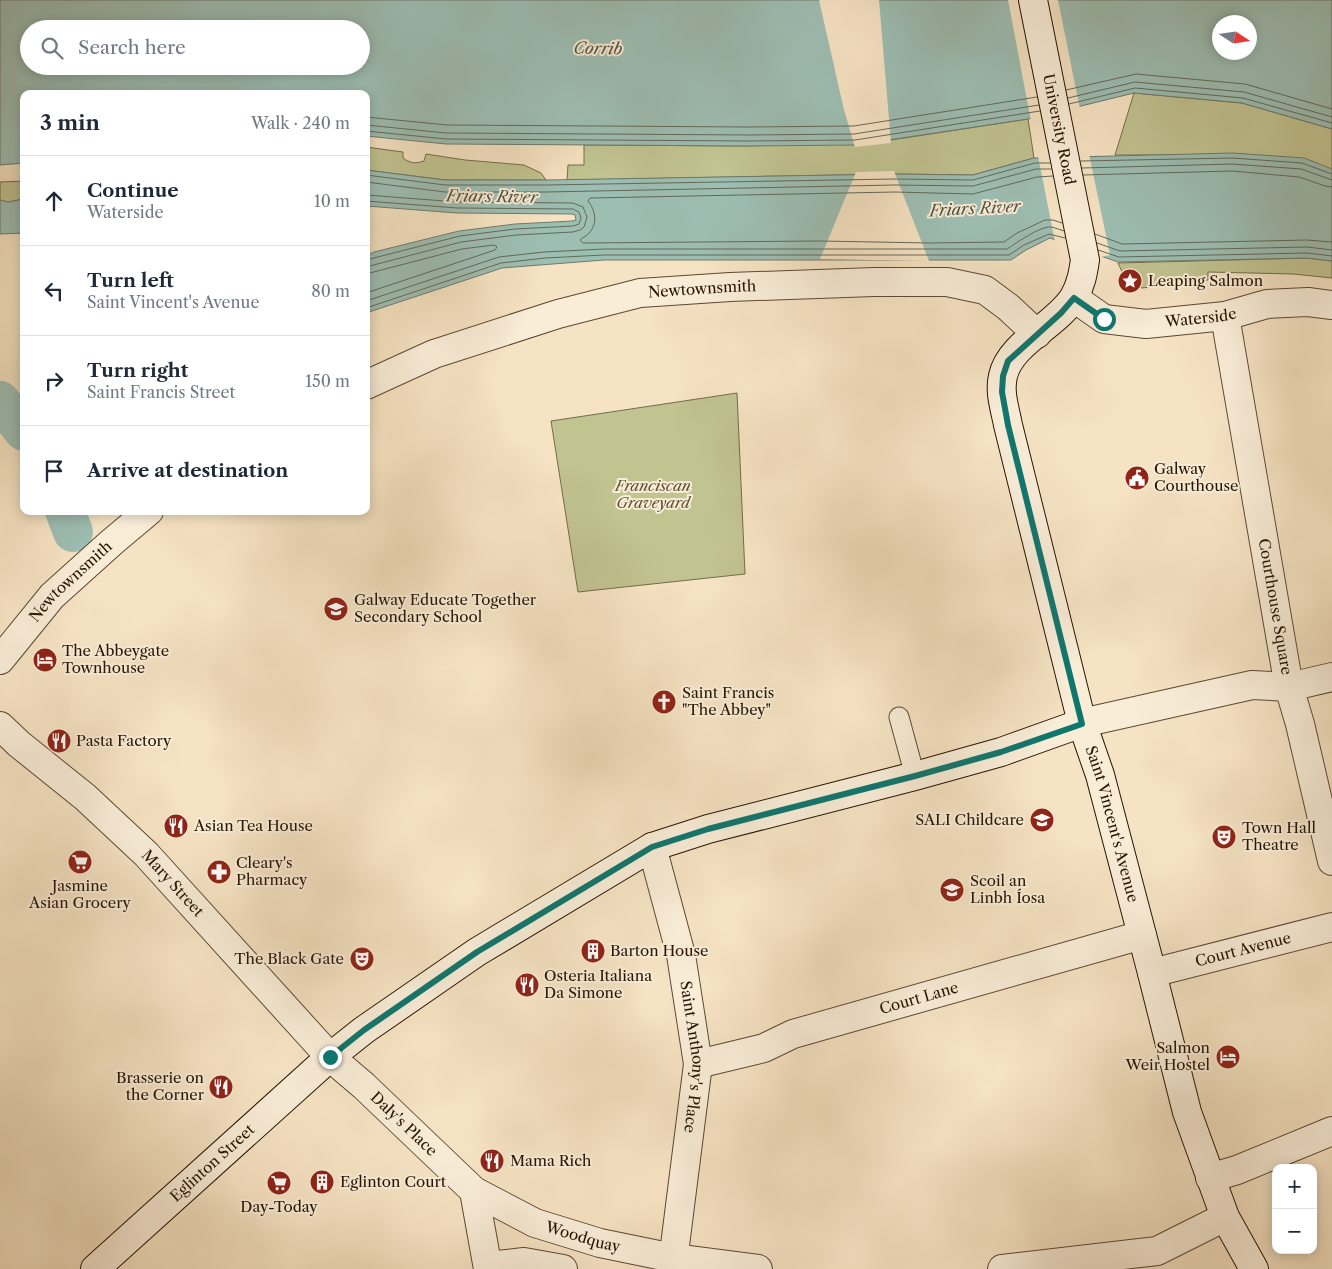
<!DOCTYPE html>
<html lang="en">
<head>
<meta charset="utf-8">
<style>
  body { margin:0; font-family:"Libre Caslon Text",serif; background:#f2f2f3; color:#1f2937 }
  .controls { position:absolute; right:15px; bottom:15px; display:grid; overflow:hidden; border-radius:10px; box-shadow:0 2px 12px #0003 }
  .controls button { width:45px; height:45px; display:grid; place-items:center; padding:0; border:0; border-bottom:1px solid #e0e1e3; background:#fff; color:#1f2937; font:25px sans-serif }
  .compass { position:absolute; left:1212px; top:15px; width:45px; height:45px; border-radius:50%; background:#fff; box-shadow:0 2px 12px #0003; rotate:102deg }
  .stop { position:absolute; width:15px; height:15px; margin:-11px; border:4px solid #0f766e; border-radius:50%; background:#fff }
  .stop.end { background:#0f766e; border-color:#fff; box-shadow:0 1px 5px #0008 }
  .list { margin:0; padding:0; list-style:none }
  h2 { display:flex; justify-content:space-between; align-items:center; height:65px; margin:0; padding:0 20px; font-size:21px }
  h2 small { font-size:16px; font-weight:400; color:#747a83 }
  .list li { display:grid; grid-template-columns:32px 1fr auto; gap:15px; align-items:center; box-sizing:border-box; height:90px; padding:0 20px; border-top:1px solid #e0e1e3 }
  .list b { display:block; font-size:19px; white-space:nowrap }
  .list p { margin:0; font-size:16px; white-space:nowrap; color:#747a83 }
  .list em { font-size:16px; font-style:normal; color:#747a83 }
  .icon { flex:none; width:28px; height:28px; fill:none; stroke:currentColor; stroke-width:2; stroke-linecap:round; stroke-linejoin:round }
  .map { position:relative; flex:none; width:1332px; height:1269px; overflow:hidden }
  .search { position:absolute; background:#fff; box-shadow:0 2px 12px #0003; left:20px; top:20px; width:350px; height:55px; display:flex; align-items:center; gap:12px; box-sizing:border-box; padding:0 18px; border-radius:28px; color:#747a83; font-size:19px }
  .panel { position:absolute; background:#fff; box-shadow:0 2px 12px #0003; left:20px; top:90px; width:350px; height:425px; border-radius:10px }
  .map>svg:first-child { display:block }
  .green { fill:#c1c391; stroke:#746c49 }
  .water { fill:#9dbeb3; stroke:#6e7a6c; fill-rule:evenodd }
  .pier { fill:#f6e3c3 }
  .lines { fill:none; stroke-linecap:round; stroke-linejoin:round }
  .shore { stroke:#62695a; stroke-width:1 }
  .canal { stroke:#9dbeb3; stroke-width:40 }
  .service-casing { stroke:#5c4832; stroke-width:21 }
  .minor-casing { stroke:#5c4832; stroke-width:30 }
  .secondary-casing { stroke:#281401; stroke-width:30 }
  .service { stroke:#f9edd8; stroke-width:19 }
  .minor { stroke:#f9edd8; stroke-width:28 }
  .secondary { stroke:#f9edd8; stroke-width:28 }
  .route { stroke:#0f766e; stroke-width:6 }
  .labels { text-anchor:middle; stroke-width:4; stroke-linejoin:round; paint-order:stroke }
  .street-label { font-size:15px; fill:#281401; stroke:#f9edd8 }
  .poi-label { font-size:15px; fill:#281401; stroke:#f9edd8; text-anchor:start }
  .park-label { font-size:15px; font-style:italic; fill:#5e5133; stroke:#f9edd8 }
  .water-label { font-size:16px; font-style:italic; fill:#51503f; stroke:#f9edd8 }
</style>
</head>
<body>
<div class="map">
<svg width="1332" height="1269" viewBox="0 0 1332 1269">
  <rect width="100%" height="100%" fill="#f6e3c3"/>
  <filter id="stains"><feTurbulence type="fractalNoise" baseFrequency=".004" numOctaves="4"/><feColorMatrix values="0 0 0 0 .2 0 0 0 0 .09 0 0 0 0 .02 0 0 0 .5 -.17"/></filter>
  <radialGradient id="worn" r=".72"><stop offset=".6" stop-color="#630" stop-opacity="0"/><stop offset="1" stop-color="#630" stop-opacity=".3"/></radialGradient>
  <g class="green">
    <path d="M 1134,93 L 1242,103 L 1332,129 L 1332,170 L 1172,155 L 1115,155 Z"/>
    <path d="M 1028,119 L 1034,158 L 973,175 L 895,174 L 567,180 L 568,165 L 584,165 L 584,145 L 749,146 L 891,140 Z"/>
    <path d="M 366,147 L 403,152 L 403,158 C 410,163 415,164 424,161 L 426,154 L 465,160 L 524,165 L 541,173 L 546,180 L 445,180 L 366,170 Z"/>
    <path d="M 24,181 L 24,199 L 8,202 L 0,200 L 0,182 Z"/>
    <path d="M 1307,258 L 1332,261 L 1332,278 L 1293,274 L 1208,272 L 1208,280 L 1142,288 C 1127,284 1124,276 1118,263 Z"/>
    <path d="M 737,393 L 745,574 L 578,592 L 551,421 Z"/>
  </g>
  <g class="water">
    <path d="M 0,0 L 1332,0 L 1332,129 L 1242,103 L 1134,93 L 1028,119 L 855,145 L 749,146 L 446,144 L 366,136 L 366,94 L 24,94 L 24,163 L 0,165 ZM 1220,22 L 1250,22 L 1250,52 L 1220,52 ZM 29,29 L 361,29 L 361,66 L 29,66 Z"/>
    <path d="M 1232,153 L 1304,158 L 1332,169 L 1332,261 L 1307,258 L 1118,262 L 1050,238 L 1026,250 L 1011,260 L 604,260 L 502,268 L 366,313 L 366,256 L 374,252 L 459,231 L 515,224 L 572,221 L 576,220 L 575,215 L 572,214 L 457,213 L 366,206 L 366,170 L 445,180 L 546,180 L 895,174 L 973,175 L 1034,158 Z"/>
    <path d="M 24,199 L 24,233 L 0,234 L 0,200 L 8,202 Z"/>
  </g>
  <g class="pier">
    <path d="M 819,0 L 879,0 L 891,143 L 855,147 L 844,110 Z"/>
    <path d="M 1008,0 L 1058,0 L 1080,109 L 1031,121 Z"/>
    <path d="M 1089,154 L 1110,255 L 1097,258 L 1055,242 L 1038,156 Z"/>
    <path d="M 894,171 L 929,261 L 820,259 L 856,172 Z"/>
  </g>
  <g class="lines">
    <g class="shore">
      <path d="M 1066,90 L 1136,74 L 1245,84 L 1332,109"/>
      <path d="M 1068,98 L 1135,82 L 1244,92 L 1332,117"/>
      <path d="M 1069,104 L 1135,88 L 1243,98 L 1332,123"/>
      <path d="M 366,117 L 447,125 L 749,127 L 854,126 L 1037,97"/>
      <path d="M 366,125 L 446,133 L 749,135 L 854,134 L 1039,105"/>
      <path d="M 366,131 L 446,139 L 749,141 L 855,140 L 1040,111"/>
      <path d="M 1081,161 L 1232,158 L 1302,163 L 1332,174"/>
      <path d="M 1082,168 L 1232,164 L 1301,169 L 1332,180"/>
      <path d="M 366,175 L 445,185 L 546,185 L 895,179 L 973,180 L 1035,163 L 1050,163"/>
      <path d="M 1083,175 L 1232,171 L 1299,177 L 1325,186 L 1332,187"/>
      <path d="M 1053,176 L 1037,177 L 973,194 L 895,192 L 590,198 L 588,201 C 595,210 598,222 590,232 C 587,236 583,237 580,240 L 583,243 L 820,241 L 929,243 L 1004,242 L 1017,233 L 1045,220 L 1053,220 L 1062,223"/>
      <path d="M 366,182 L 445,192 L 546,192 L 895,185 L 973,186 L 1036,169 L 1051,169"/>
      <path d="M 366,195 L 458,202 L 573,203 L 583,207 L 587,217 L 584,227 L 580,230 L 573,232 L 516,235 L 461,242 L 366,267"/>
      <path d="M 366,201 L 457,208 L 573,209 L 579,212 L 581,218 L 579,224 L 573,226 L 515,229 L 460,236 L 366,260"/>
      <path d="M 1095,234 L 1122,244 L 1307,240 L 1332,242"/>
      <path d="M 1097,243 L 1120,251 L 1307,247 L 1332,250"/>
      <path d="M 1098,250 L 1119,257 L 1307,253 L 1332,256"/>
      <path d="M 366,274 L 462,249 L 494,245 L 497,247 L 495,250 L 366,293"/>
      <path d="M 366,301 L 499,257 L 544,252 L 604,249 L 1007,249 C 1017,243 1039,226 1052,227 C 1056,228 1060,230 1064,231"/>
      <path d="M 366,308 L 501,263 L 545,258 L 604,255 L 1009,255 L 1024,245 L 1049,234 L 1065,238"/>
    </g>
    <g class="canal">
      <path d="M 0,401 L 24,431"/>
      <path d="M 65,511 L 73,532"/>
    </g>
    <defs>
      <path id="service" d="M 899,717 L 915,776"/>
      <g id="minor">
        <path id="s1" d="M 1074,298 L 1104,319 L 1146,324 L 1225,316 L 1267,304 L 1308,302 L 1332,305"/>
        <path id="s2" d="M 1225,316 L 1289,687 L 1300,724 L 1332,861"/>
        <path id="s3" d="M 366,385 L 434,354 L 558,314 L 640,293 L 730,287 L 874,282 L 947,282 L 985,290 L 1008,307 L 1037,334"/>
        <path id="s4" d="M 0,660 L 52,596 L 112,542 L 149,511"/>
        <path d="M 1082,723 L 1252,685 L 1289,687 L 1332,677"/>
        <path id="s5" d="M 0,726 L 19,744 L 85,797 L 146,854 L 330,1057 L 364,1086 L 474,1191 L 535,1223 L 600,1243 L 673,1258 L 758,1269"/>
        <path id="s6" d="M 652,847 L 681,955 L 698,1064 L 672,1269"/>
        <path id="s7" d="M 1152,973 L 1332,927"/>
        <path id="s8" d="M 698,1064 L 764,1048 L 793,1034 L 1142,935"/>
        <path d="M 1210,1178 L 1237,1170 L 1332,1131"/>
        <path d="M 474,1191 L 488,1269"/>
        <path d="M 488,1266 L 524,1262 L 563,1269"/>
        <path d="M 1002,1269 L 1157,1251 L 1225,1217"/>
      </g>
      <g id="secondary">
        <path id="s9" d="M 1033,0 L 1085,260 C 1083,273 1081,285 1074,297 C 1057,325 1010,343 1003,376 C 999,392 1005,409 1008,425 L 1082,723 L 1100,775 L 1152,973 L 1187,1112 L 1225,1217 L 1254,1269"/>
        <path id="s10" d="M 95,1269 L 330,1057 L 364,1030 L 477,952 L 652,847 L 708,829 L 915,776 L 1001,752 L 1082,723"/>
      </g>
    </defs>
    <use href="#service" class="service-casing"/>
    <use href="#minor" class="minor-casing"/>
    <use href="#secondary" class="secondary-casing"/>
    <use href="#service" class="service"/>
    <use href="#minor" class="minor"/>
    <use href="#secondary" class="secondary"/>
  </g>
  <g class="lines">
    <path class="route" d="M 330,1057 L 364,1030 L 477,952 L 652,847 L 708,829 L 915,776 L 1001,752 L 1082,724 L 1008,425 L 1002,392 L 1003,376 L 1008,361 L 1061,313 L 1074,298 L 1104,319"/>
  </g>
  <defs>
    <symbol id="sight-disc" viewBox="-11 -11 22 22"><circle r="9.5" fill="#8f2418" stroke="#f9edd8"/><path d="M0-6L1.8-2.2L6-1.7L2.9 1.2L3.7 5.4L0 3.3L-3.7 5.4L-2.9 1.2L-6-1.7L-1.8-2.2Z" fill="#fff"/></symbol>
    <symbol id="civic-disc" viewBox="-11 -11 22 22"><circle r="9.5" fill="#8f2418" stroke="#f9edd8"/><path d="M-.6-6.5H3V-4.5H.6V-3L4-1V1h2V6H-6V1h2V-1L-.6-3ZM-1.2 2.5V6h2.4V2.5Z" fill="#fff"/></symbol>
    <symbol id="school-disc" viewBox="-11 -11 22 22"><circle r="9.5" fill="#8f2418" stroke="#f9edd8"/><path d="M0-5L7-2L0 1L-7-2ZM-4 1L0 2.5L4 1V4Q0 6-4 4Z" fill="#fff"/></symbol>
    <symbol id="hotel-disc" viewBox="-11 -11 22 22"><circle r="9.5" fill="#8f2418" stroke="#f9edd8"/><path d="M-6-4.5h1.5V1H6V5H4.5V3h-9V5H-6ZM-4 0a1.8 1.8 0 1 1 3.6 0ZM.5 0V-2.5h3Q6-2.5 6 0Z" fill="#fff"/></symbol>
    <symbol id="church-disc" viewBox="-11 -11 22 22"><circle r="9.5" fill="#8f2418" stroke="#f9edd8"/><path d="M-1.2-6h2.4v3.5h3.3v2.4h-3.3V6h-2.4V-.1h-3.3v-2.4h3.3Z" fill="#fff"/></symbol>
    <symbol id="restaurant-disc" viewBox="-11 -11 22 22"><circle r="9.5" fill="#8f2418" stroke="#f9edd8"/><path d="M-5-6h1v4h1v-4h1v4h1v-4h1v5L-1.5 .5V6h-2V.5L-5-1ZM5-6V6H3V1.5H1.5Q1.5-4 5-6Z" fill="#fff"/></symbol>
    <symbol id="theatre-disc" viewBox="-11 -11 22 22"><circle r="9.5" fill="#8f2418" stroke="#f9edd8"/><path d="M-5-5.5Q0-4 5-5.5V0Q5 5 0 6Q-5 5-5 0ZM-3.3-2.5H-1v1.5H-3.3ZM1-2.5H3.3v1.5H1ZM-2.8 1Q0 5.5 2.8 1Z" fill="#fff"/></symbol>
    <symbol id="supermarket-disc" viewBox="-11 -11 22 22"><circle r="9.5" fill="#8f2418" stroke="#f9edd8"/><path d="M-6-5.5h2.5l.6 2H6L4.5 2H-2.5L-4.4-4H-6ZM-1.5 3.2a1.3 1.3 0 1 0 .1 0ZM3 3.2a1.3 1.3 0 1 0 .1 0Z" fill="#fff"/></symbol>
    <symbol id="pharmacy-disc" viewBox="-11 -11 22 22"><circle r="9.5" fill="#8f2418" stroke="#f9edd8"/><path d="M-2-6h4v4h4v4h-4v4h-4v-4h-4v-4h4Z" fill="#fff"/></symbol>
    <symbol id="building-disc" viewBox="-11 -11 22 22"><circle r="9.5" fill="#8f2418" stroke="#f9edd8"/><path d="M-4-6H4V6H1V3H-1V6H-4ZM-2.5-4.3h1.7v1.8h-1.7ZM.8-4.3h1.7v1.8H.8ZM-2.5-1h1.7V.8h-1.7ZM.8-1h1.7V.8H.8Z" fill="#fff"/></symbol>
  </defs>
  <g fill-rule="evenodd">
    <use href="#sight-disc" x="1116" y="267" width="28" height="28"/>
    <use href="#civic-disc" x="1123" y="464" width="28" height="28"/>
    <use href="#school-disc" x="322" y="595" width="28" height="28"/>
    <use href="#hotel-disc" x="31" y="646" width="28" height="28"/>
    <use href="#church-disc" x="650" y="688" width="28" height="28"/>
    <use href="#restaurant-disc" x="45" y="727" width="28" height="28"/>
    <use href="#school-disc" x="1028" y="806" width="28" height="28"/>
    <use href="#restaurant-disc" x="162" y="812" width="28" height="28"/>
    <use href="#theatre-disc" x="1210" y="823" width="28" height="28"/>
    <use href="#supermarket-disc" x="66" y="848" width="28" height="28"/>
    <use href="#pharmacy-disc" x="205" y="858" width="28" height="28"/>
    <use href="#school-disc" x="938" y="876" width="28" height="28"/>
    <use href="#building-disc" x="579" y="937" width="28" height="28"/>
    <use href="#theatre-disc" x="348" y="945" width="28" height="28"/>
    <use href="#restaurant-disc" x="513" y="971" width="28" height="28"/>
    <use href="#hotel-disc" x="1214" y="1043" width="28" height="28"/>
    <use href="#restaurant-disc" x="207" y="1073" width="28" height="28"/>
    <use href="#restaurant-disc" x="478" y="1147" width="28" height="28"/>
    <use href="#building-disc" x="308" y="1168" width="28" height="28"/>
    <use href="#supermarket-disc" x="265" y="1169" width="28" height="28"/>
  </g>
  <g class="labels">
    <g class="street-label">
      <text dy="5" stroke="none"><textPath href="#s9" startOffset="132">University Road</textPath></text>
      <text dy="5" stroke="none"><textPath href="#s3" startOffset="352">Newtownsmith</textPath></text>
      <text dy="5" stroke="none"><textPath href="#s1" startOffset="134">Waterside</textPath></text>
      <text dy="5" stroke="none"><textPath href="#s4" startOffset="106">Newtownsmith</textPath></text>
      <text dy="5" stroke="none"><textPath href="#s2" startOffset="295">Courthouse Square</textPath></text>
      <text dy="5" stroke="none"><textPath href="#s9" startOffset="874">Saint Vincent's Avenue</textPath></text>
      <text dy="5" stroke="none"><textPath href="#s5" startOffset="234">Mary Street</textPath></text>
      <text dy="5" stroke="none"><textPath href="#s7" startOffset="94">Court Avenue</textPath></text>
      <text dy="5" stroke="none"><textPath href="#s8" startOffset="231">Court Lane</textPath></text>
      <text dy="5" stroke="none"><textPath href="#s6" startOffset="215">Saint Anthony's Place</textPath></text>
      <text dy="5" stroke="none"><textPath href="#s5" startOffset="568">Daly's Place</textPath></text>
      <text dy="5" stroke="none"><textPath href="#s10" startOffset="158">Eglinton Street</textPath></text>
      <text dy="5" stroke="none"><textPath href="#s5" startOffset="784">Woodquay</textPath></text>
    </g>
    <g class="poi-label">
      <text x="1148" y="286">Leaping Salmon</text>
      <text x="1154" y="474">Galway<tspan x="1154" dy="17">Courthouse</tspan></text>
      <text x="354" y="605">Galway Educate Together<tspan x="354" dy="17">Secondary School</tspan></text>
      <text x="62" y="656">The Abbeygate<tspan x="62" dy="17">Townhouse</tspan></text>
      <text x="682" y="698">Saint Francis<tspan x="682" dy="17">"The Abbey"</tspan></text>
      <text x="76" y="746">Pasta Factory</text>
      <text x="1024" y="825" text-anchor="end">SALI Childcare</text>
      <text x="194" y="831">Asian Tea House</text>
      <text x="1242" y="833">Town Hall<tspan x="1242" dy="17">Theatre</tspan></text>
      <text x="236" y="868">Cleary's<tspan x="236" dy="17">Pharmacy</tspan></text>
      <text x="970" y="886">Scoil an<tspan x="970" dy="17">Linbh Íosa</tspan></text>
      <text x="80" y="891" text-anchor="middle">Jasmine<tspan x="80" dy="17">Asian Grocery</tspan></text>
      <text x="610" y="956">Barton House</text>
      <text x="344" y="964" text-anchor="end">The Black Gate</text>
      <text x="544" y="981">Osteria Italiana<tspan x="544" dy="17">Da Simone</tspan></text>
      <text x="1210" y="1053" text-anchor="end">Salmon<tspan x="1210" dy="17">Weir Hostel</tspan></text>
      <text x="204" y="1083" text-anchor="end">Brasserie on<tspan x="204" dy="17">the Corner</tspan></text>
      <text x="510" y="1166">Mama Rich</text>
      <text x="340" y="1187">Eglinton Court</text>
      <text x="279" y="1212" text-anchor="middle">Day-Today</text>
    </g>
    <g class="park-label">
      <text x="653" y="491">Franciscan<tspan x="653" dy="17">Graveyard</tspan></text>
    </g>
    <g class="water-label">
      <text transform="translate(598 48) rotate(1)" y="6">Corrib</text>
      <text transform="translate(492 196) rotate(1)" y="6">Friars River</text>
      <text transform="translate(975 208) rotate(-3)" y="6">Friars River</text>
    </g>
  </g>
  <rect width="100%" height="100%" filter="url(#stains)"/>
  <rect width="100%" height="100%" fill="url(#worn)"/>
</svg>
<div class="controls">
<button>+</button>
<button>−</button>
</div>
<svg class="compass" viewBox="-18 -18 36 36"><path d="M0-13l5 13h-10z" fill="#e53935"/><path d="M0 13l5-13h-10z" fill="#747a83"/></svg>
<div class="stop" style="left:1104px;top:319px"></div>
<div class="stop end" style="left:330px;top:1057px"></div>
<div class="search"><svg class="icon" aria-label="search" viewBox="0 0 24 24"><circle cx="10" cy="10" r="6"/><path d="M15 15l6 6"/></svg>Search here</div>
<section class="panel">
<h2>3 min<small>Walk · 240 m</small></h2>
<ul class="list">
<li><svg class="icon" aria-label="ahead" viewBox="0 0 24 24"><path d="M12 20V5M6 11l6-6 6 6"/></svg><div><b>Continue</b><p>Waterside</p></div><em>10 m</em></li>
<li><svg class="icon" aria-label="left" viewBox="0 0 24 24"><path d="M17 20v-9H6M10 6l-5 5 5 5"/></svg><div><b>Turn left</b><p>Saint Vincent's Avenue</p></div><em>80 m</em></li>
<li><svg class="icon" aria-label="right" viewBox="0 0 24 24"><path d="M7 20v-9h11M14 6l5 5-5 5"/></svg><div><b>Turn right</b><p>Saint Francis Street</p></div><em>150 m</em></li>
<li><svg class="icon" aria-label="arrive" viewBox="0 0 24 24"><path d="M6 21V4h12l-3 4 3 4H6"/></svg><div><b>Arrive at destination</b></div></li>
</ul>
</section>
</div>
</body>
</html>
